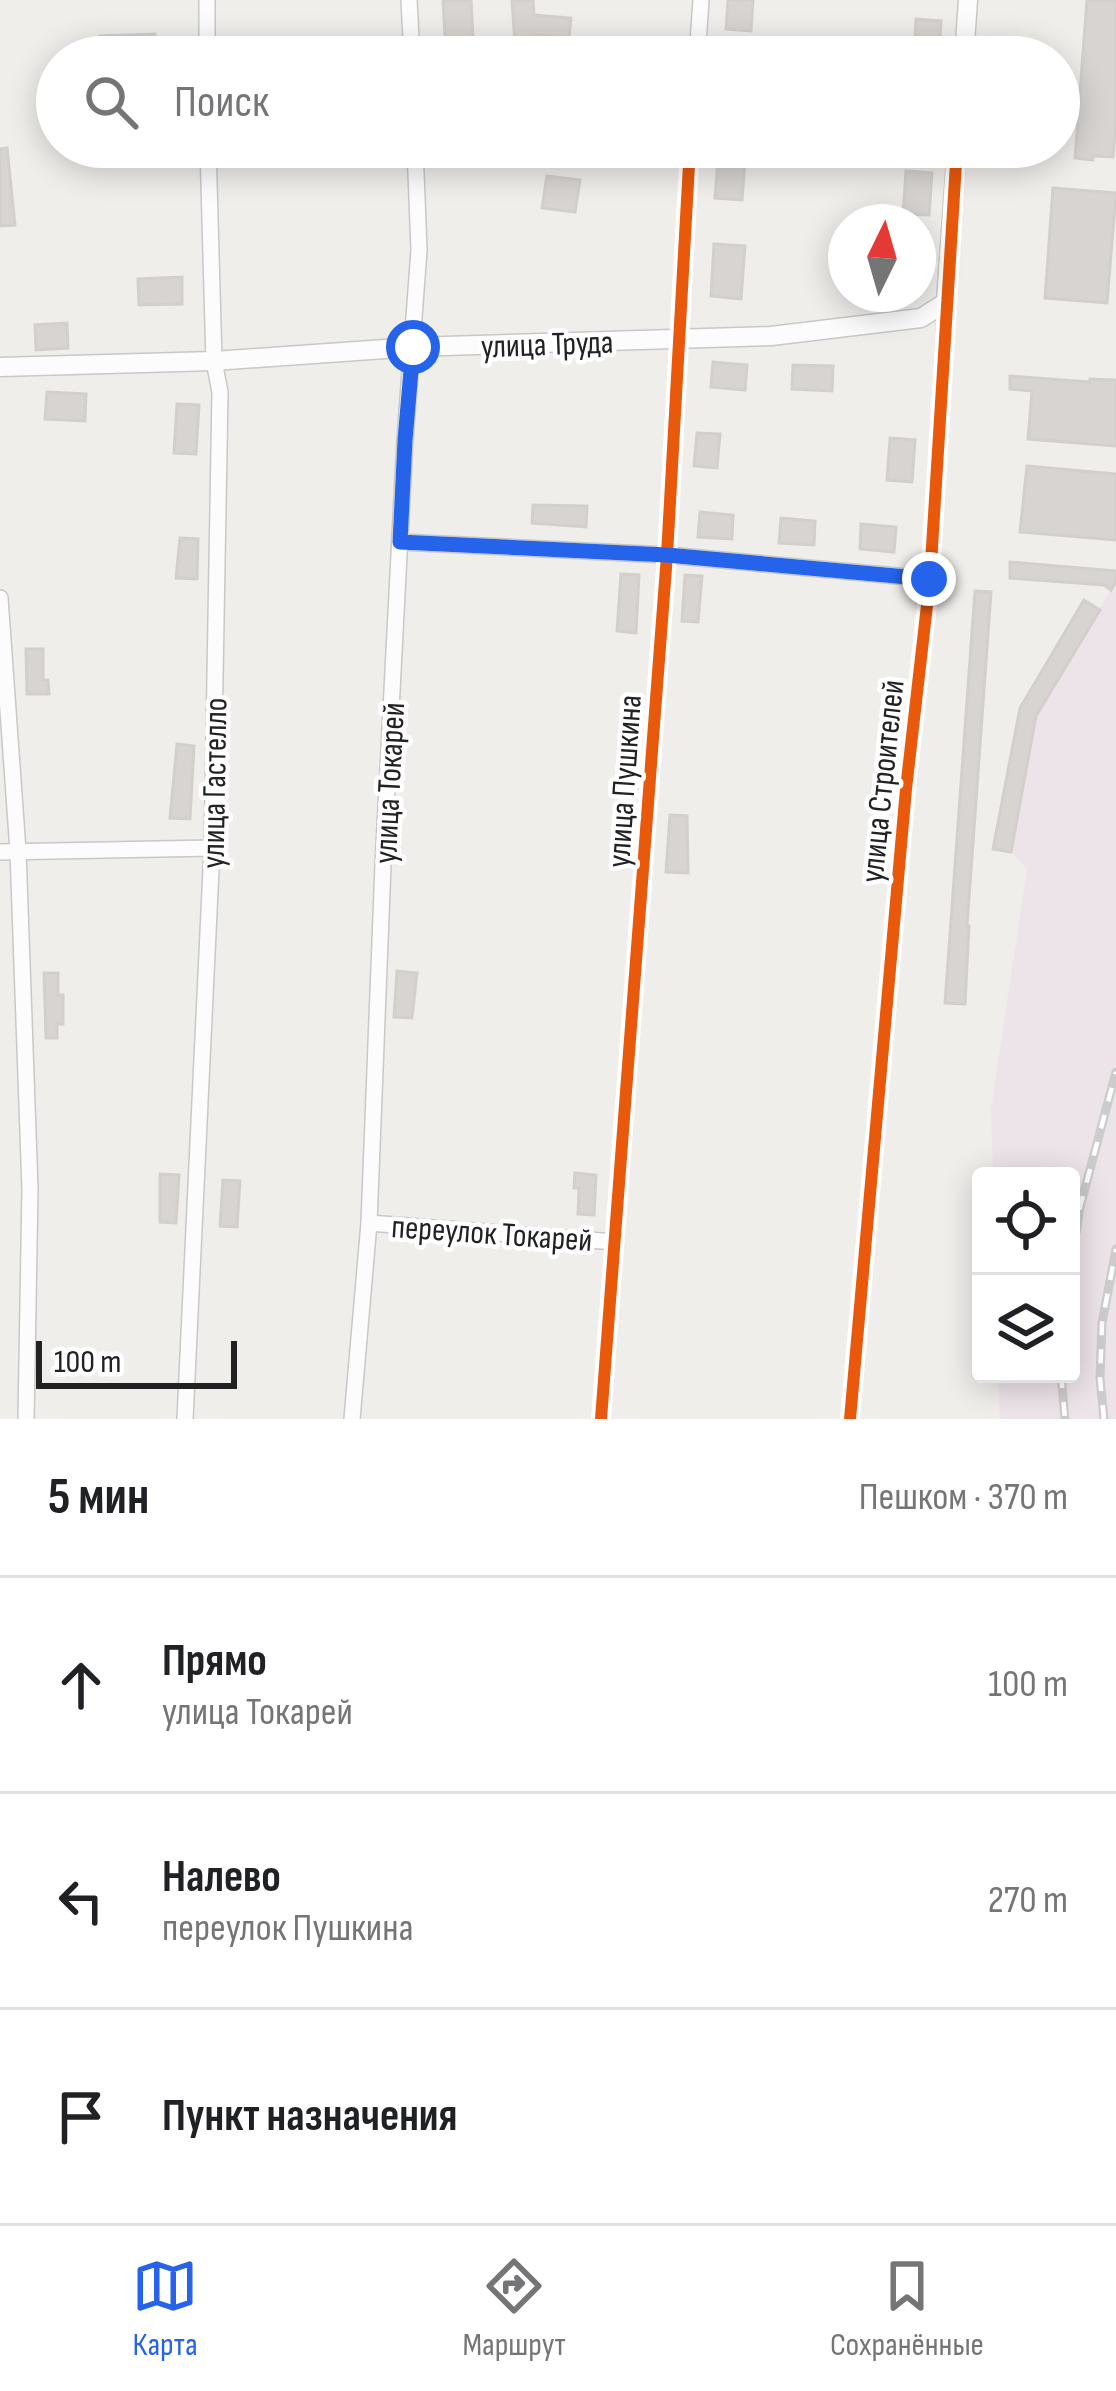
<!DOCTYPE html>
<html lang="ru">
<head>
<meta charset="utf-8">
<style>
  body { margin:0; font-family:"Sofia Sans Condensed",sans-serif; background:#f6f6f6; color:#202124 }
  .controls { position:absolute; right:36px; bottom:36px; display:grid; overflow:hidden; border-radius:12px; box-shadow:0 6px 30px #0003 }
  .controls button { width:108px; height:108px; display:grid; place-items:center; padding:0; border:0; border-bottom:3px solid #e0e0e0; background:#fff; color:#202124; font:60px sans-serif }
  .compass { position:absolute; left:828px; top:204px; width:108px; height:108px; border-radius:50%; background:#fff; box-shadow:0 6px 30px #0003; rotate:5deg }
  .scale { position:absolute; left:36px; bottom:30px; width:201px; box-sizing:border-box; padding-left:12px; border:6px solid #222; border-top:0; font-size:33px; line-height:42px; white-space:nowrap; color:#222; -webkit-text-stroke:9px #fff; paint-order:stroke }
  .stop { position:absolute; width:36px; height:36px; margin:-27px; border:9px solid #2563eb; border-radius:50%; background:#fff }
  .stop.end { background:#2563eb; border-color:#fff; box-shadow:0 3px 12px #0008 }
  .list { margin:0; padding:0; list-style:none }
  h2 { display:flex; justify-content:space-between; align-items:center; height:156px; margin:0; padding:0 48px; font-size:51px }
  h2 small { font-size:39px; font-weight:400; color:#757577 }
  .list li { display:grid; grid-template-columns:78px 1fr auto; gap:36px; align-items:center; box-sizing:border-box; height:216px; padding:0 48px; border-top:3px solid #e0e0e0 }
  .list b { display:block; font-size:45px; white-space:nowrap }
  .list p { margin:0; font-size:39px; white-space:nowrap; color:#757577 }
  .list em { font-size:39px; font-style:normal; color:#757577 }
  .icon { flex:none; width:66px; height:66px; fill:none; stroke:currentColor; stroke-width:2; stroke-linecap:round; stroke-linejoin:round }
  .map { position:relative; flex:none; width:1116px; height:1419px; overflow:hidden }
  .search { position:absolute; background:#fff; box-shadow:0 6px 30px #0003; left:36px; right:36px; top:36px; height:132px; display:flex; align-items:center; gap:30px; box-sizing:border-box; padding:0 42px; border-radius:66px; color:#757577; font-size:45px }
  .sheet { height:804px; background:#fff }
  nav { display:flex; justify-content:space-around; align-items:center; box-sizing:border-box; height:168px; border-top:3px solid #e0e0e0; background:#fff; font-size:33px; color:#757577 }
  nav a { display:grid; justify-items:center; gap:6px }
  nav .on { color:#2563eb }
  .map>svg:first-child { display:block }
  .industrial { fill:#ede4e9 }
  .building { fill:#d7d4d2; stroke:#d3d0cc; stroke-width:3 }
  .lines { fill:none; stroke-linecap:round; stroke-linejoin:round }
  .minor-casing { stroke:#c9c8c7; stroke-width:18 }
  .tertiary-casing { stroke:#c9c8c7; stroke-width:21 }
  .minor { stroke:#fdfcfc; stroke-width:15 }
  .tertiary { stroke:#fdfcfc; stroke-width:18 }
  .rail-casing { stroke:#ccc; stroke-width:9 }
  .rail { stroke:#fff; stroke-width:4.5; stroke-dasharray:14; stroke-linecap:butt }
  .cycleway-casing { stroke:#fff; stroke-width:20 }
  .cycleway { stroke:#e8590c; stroke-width:12 }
  .route { stroke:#2563eb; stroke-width:15 }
  .labels { text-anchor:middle; stroke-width:9; stroke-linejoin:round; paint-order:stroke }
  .street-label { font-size:33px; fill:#222; stroke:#fff }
</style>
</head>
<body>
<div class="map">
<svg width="1116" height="1419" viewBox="0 0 1116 1419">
  <rect width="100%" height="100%" fill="#f0eeeb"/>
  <path class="industrial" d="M 1116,581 L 1116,1419 L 1000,1419 L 998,1374 L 1071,1374 L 1071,1176 L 993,1176 L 991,1108 L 1027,869 L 1011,852 L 1036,716 Z"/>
  <g class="building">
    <path d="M 443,0 L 471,0 L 474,57 L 446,57 Z"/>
    <path d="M 512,0 L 533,0 L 534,15 L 571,18 L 569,38 L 535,35 L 535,44 L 515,45 Z"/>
    <path d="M 728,0 L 753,0 L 751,31 L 726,29 Z"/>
    <path d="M 1087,0 L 1116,0 L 1116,122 L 1113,157 L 1093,156 L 1093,160 L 1075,158 Z"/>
    <path d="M 916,19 L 941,21 L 939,57 L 914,57 Z"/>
    <path d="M 155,34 L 155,57 L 101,57 L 100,36 Z"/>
    <path d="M 719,147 L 746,147 L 742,200 L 715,198 Z"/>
    <path d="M 7,148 L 15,225 L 0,226 L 0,149 Z"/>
    <path d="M 906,171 L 932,173 L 929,215 L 903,214 Z"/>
    <path d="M 547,176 L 580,180 L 575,212 L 542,208 Z"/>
    <path d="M 1053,188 L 1116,193 L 1107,303 L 1045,298 Z"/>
    <path d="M 714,244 L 745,246 L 741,299 L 711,296 Z"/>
    <path d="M 182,277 L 182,304 L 139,305 L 138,279 Z"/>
    <path d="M 67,323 L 68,348 L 36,350 L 35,325 Z"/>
    <path d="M 713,362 L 747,365 L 745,390 L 711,387 Z"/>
    <path d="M 793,365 L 833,366 L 832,391 L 792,389 Z"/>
    <path d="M 1010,376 L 1090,382 L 1090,379 L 1116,380 L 1116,446 L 1028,439 L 1032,391 L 1010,389 Z"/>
    <path d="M 47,392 L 86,394 L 85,421 L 45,419 Z"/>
    <path d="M 177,404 L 199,405 L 196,454 L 174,453 Z"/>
    <path d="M 697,433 L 720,434 L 717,468 L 694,466 Z"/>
    <path d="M 890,438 L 915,440 L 912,482 L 887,480 Z"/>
    <path d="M 1027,466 L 1116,474 L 1116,540 L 1020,532 Z"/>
    <path d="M 533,505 L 587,506 L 586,527 L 532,523 Z"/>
    <path d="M 700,512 L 733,515 L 732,539 L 698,537 Z"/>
    <path d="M 781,518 L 815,521 L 814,545 L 779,543 Z"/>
    <path d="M 861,524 L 896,527 L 894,552 L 860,549 Z"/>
    <path d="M 180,538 L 198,539 L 197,579 L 176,578 Z"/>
    <path d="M 1010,562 L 1116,571 L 1116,581 L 1111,590 L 1104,585 L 1010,578 Z"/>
    <path d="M 621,574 L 639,575 L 636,633 L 617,631 Z"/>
    <path d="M 685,575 L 702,576 L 698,622 L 682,621 Z"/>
    <path d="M 975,591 L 991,592 L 967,926 L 969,926 L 965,1004 L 945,1003 Z"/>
    <path d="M 1084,600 L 1100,610 L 1036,716 L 1011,852 L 993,849 L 1020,708 Z"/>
    <path d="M 26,649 L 43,649 L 43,680 L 48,680 L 49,694 L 27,694 Z"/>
    <path d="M 177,744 L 194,746 L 190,819 L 170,818 Z"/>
    <path d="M 670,815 L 687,816 L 688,873 L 666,872 Z"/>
    <path d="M 397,971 L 417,973 L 412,1018 L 394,1017 Z"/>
    <path d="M 44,973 L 58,973 L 58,995 L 63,995 L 63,1024 L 57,1024 L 57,1038 L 46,1038 Z"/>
    <path d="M 575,1173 L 596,1175 L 594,1215 L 578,1214 L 579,1188 L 574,1188 Z"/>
    <path d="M 160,1174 L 179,1175 L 176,1223 L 160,1222 Z"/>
    <path d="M 223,1180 L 240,1181 L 237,1227 L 220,1226 Z"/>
  </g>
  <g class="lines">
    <defs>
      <g id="minor">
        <path d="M 207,0 L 207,57"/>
        <path d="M 409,0 L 412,57"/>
        <path d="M 697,57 L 701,0"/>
        <path d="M 400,542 L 667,555 L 930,579"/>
        <path d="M 0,598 L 18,851 L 30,1189 L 26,1419"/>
        <path d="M 0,852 L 212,848"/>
        <path d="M 369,1223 L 615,1242"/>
        <path d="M 185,1419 L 212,848 L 220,392 L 214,361 L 208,147"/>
        <path d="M 352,1419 L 369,1223 L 383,865 L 405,439 L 419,250 L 415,147"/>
        <path d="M 601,1419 L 667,555 L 690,147"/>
        <path d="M 850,1419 L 906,789 L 930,579 L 946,302"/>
      </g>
      <g id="tertiary">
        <path d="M 964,57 L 968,0"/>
        <path d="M 0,367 L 214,361 L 413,347 L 771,336 L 921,318 L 946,302 L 957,147"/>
      </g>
    </defs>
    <use href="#minor" class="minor-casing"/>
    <use href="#tertiary" class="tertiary-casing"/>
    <use href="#minor" class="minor"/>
    <use href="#tertiary" class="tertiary"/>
    <defs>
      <g id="rail">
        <path d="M 1071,1265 L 1080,1207 L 1116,1072"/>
        <path d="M 1061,1374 L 1065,1419"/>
        <path d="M 1104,1419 L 1100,1379 L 1102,1323 L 1116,1249"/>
      </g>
    </defs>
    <use href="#rail" class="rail-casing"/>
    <use href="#rail" class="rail"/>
    <defs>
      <g id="cycleway">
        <path d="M 601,1419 L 667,555 L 690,147"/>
        <path d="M 850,1419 L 906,789 L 930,579 L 957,147"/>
      </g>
    </defs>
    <use href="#cycleway" class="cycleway-casing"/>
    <use href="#cycleway" class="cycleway"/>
  </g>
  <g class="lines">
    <path class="route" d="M 413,347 L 405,440 L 400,542 L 667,555 L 929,579"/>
  </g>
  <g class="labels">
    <g class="street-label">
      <text transform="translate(547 343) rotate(-2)" y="12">улица Труда</text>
      <text transform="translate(623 781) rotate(-86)" y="12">улица Пушкина</text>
      <text transform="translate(881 781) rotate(-84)" y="12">улица Строителей</text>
      <text transform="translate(213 783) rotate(-89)" y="12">улица Гастелло</text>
      <text transform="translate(388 783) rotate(-87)" y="12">улица Токарей</text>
      <text transform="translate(492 1232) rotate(4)" y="12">переулок Токарей</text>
    </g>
  </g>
</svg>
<div class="controls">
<button><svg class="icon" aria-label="locate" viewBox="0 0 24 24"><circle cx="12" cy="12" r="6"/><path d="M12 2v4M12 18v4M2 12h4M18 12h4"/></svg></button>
<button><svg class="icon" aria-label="layers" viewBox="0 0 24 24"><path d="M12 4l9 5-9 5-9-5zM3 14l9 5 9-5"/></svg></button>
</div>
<svg class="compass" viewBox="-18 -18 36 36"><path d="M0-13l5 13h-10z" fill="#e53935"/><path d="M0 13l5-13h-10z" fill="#757577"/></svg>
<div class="scale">100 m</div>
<div class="stop" style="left:413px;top:347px"></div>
<div class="stop end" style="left:929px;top:579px"></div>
<div class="search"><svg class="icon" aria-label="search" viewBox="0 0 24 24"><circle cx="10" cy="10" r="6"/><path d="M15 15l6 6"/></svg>Поиск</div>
</div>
<section class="sheet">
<h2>5 мин<small>Пешком · 370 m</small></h2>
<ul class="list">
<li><svg class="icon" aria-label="ahead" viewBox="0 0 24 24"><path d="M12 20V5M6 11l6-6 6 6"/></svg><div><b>Прямо</b><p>улица Токарей</p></div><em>100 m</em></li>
<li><svg class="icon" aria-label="left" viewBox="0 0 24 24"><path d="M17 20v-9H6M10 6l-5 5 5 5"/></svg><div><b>Налево</b><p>переулок Пушкина</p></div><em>270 m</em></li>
<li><svg class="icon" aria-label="arrive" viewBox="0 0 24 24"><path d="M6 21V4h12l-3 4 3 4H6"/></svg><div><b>Пункт назначения</b></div></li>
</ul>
</section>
<nav>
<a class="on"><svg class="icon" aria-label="map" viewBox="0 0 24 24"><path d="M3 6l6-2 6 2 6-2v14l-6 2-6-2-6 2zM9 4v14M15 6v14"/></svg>Карта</a>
<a><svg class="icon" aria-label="directions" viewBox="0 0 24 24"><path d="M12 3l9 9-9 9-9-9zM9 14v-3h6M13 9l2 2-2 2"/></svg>Маршрут</a>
<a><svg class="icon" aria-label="saved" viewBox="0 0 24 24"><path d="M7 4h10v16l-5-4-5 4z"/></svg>Сохранённые</a>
</nav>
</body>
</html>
